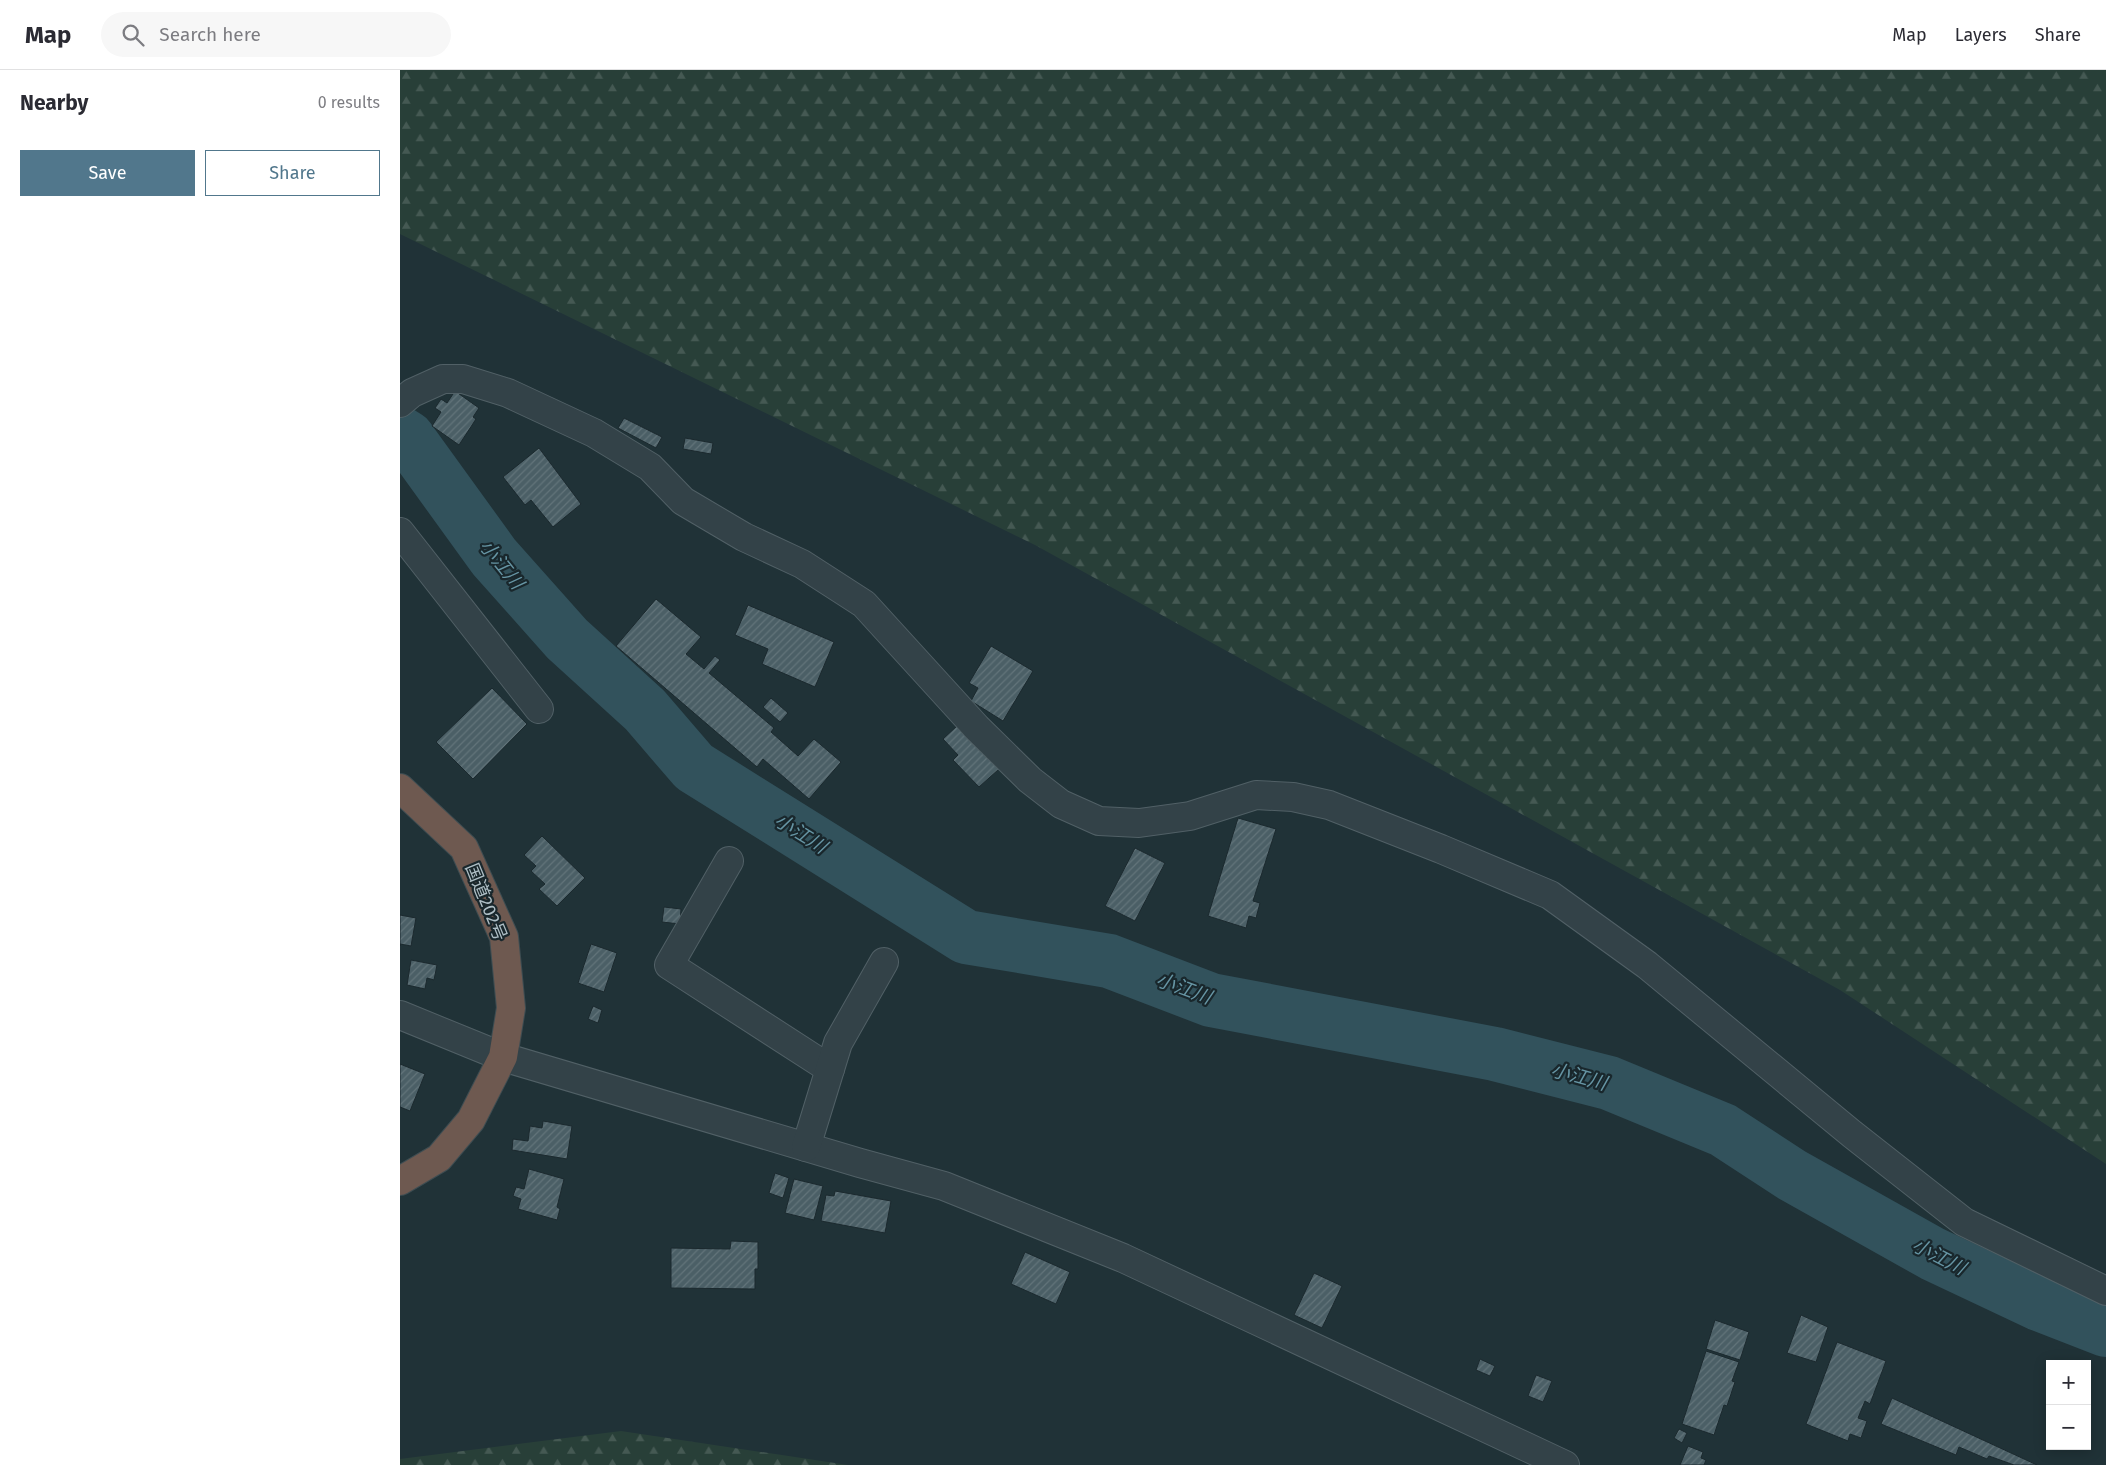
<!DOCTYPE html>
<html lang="en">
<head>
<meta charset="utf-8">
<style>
  body { margin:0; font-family:"Fira Sans","Noto Sans JP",sans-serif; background:#f7f7f7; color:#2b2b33 }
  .controls { position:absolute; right:15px; bottom:15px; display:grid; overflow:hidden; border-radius:0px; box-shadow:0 2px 12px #0003 }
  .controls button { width:45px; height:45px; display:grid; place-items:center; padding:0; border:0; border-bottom:1px solid #e1e1e2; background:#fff; color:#2b2b33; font:25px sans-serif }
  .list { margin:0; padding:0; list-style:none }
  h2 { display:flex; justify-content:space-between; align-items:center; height:65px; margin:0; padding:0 20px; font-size:21px }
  h2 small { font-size:16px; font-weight:400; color:#7c7c81 }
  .actions { display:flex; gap:10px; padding:15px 20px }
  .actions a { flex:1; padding:11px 0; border:1px solid #51778c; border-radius:0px; text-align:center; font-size:18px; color:#51778c }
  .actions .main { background:#51778c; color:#fff }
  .icon { flex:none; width:28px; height:28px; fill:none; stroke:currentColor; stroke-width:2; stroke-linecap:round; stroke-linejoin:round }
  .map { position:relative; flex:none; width:1706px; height:1395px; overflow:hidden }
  header { display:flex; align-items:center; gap:30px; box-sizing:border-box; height:70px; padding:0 25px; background:#fff; border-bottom:1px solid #e1e1e2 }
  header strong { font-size:24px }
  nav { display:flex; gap:28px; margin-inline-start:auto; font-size:18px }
  .search { width:350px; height:45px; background:#f7f7f7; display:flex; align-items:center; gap:12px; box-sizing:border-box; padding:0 18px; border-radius:28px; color:#7c7c81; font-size:19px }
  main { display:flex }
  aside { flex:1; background:#fff }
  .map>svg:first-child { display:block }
  .forest { fill:url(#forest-firs) }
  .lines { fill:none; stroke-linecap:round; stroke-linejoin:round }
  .river { stroke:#32525c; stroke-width:54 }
  .building { fill:url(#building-hatch); stroke:#1b292e }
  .minor-casing { stroke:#516066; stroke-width:30 }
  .highway-casing { stroke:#3e4d52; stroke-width:30 }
  .minor { stroke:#334248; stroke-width:28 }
  .highway { stroke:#6e5950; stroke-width:28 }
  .labels { text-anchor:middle; stroke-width:4.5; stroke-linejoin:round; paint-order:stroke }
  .street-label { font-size:18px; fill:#aebec5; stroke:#19272c }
  .water-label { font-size:19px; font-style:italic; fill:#6695a4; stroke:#19272c }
</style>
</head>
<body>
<header>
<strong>Map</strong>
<div class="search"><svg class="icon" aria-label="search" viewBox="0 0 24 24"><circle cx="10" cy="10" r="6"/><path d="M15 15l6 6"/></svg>Search here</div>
<nav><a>Map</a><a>Layers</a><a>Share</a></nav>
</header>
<main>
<aside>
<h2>Nearby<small>0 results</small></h2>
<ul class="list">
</ul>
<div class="actions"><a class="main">Save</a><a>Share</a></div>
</aside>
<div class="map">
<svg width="1706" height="1395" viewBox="0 0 1706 1395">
  <defs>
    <pattern id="forest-firs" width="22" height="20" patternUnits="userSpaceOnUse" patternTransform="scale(1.25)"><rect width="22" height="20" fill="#283f38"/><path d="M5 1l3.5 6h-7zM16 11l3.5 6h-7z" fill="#455953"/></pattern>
    <pattern id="building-hatch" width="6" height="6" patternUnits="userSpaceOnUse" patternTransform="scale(1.25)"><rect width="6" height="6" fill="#4b5f66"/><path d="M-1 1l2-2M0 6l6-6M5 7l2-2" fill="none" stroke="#62747a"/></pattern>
  </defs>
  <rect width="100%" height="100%" fill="#203237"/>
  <g class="forest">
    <path d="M 0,0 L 1706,0 L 1706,1094 L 1440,920 L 635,475 L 0,164 Z"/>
    <path d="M 221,1361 L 448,1395 L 0,1395 L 0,1389 Z"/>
  </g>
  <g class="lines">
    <path class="river" d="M 0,363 L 8,368 L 94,487 L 167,569 L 245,640 L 294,697 L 566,867 L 709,891 L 811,930 L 1095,984 L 1209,1013 L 1323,1060 L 1392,1105 L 1533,1184 L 1639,1234 L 1706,1260"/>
  </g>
  <g class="building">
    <path d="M 55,321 L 79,338 L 73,347 L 76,349 L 59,375 L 32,356 L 41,342 L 35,338 L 41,329 L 47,333 Z"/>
    <path d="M 224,348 L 262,367 L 256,378 L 218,358 Z"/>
    <path d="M 285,368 L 313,373 L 311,384 L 283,379 Z"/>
    <path d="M 139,378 L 181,434 L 153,457 L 131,430 L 125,435 L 103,407 Z"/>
    <path d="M 256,529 L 301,567 L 286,584 L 304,599 L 315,586 L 320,590 L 309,603 L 374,658 L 371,662 L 398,686 L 414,669 L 441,692 L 409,729 L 363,689 L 357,697 L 216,576 Z"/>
    <path d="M 348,535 L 434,572 L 415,617 L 362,594 L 368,579 L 335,565 Z"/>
    <path d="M 591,576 L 633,601 L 603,651 L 571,631 L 578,618 L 569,613 Z"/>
    <path d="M 92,618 L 127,654 L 73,709 L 36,672 Z"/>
    <path d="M 371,628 L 388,643 L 380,652 L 363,637 Z"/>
    <path d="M 558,655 L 599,699 L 579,717 L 553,690 L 558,685 L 543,669 Z"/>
    <path d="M 838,748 L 876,759 L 853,831 L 860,833 L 856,848 L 849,846 L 846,858 L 808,846 Z"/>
    <path d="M 142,766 L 185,808 L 157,836 L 139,819 L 145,814 L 131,801 L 136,796 L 124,785 Z"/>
    <path d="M 735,778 L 765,793 L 735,851 L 705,836 Z"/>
    <path d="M 264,837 L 281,839 L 280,854 L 262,852 Z"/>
    <path d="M 0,845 L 16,848 L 11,876 L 0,874 L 0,876 Z"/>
    <path d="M 191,874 L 217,883 L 204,922 L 178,913 Z"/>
    <path d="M 11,890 L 37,895 L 34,910 L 27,908 L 25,919 L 7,915 Z"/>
    <path d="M 193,936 L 202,940 L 198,953 L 188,949 Z"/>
    <path d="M 0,994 L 25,1004 L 10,1041 L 0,1037 Z"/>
    <path d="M 143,1051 L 172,1056 L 167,1089 L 112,1080 L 113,1069 L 128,1071 L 130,1056 L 142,1058 Z"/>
    <path d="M 129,1099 L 164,1109 L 157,1137 L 160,1139 L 157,1150 L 118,1139 L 121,1129 L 113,1126 L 116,1117 L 124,1119 Z"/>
    <path d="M 375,1103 L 389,1108 L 383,1128 L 369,1123 Z"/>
    <path d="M 394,1109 L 423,1116 L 414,1150 L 385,1143 Z"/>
    <path d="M 435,1121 L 491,1131 L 485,1163 L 421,1151 L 426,1125 L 434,1126 Z"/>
    <path d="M 331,1171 L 358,1172 L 358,1199 L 355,1199 L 355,1219 L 271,1218 L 271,1178 L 330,1179 Z"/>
    <path d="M 625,1182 L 670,1202 L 656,1234 L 611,1214 Z"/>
    <path d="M 914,1203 L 942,1216 L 922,1258 L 894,1245 Z"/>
    <path d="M 1401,1245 L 1428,1257 L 1416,1292 L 1387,1283 Z"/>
    <path d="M 1315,1250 L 1349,1262 L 1340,1290 L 1306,1279 Z"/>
    <path d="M 1437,1272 L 1486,1291 L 1470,1334 L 1465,1331 L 1458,1348 L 1467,1351 L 1461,1368 L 1450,1364 L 1448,1371 L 1406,1354 Z"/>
    <path d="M 1306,1281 L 1339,1292 L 1332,1311 L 1335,1312 L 1327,1336 L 1324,1335 L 1314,1365 L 1282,1354 Z"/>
    <path d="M 1080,1289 L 1095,1296 L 1090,1306 L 1076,1300 Z"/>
    <path d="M 1136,1305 L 1152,1311 L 1143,1332 L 1128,1326 Z"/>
    <path d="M 1492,1328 L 1637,1395 L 1614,1395 L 1589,1386 L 1587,1389 L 1559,1377 L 1556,1385 L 1481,1354 Z"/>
    <path d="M 1279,1359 L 1287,1363 L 1282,1373 L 1274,1368 Z"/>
    <path d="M 1288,1376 L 1303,1382 L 1301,1388 L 1306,1390 L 1304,1395 L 1280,1395 Z"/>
  </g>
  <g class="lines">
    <defs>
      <g id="minor">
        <path d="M 0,333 L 12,323 L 43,309 L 63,309 L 108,323 L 194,363 L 250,397 L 283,431 L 344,467 L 402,494 L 464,534 L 577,658 L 630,710 L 661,734 L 699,751 L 739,753 L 790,746 L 856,725 L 893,727 L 929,735 L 1041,779 L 1150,825 L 1247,895 L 1452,1064 L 1564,1152 L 1706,1221"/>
        <path d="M 0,462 L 139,639"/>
        <path d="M 329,791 L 269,895 L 430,999"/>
        <path d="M 0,945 L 103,987 L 460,1093 L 544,1116 L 723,1188 L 1165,1395"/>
        <path d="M 406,1077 L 438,973 L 484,892"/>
      </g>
      <path id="highway" d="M 0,718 L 64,778 L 104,867 L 111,938 L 103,987 L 71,1050 L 39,1088 L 0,1111"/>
    </defs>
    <use href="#minor" class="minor-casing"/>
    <use href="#highway" class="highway-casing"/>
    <use href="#minor" class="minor"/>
    <use href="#highway" class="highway"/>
  </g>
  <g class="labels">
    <g class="street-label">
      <text transform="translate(86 832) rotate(68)" y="6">国道202号</text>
    </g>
    <g class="water-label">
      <text transform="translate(102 494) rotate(51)" y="7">小江川</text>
      <text transform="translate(401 763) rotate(32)" y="7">小江川</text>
      <text transform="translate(784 918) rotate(20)" y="7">小江川</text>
      <text transform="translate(1179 1006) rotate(15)" y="7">小江川</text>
      <text transform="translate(1539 1186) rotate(27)" y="7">小江川</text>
    </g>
  </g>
</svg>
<div class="controls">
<button>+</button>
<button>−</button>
</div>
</div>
</main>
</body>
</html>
